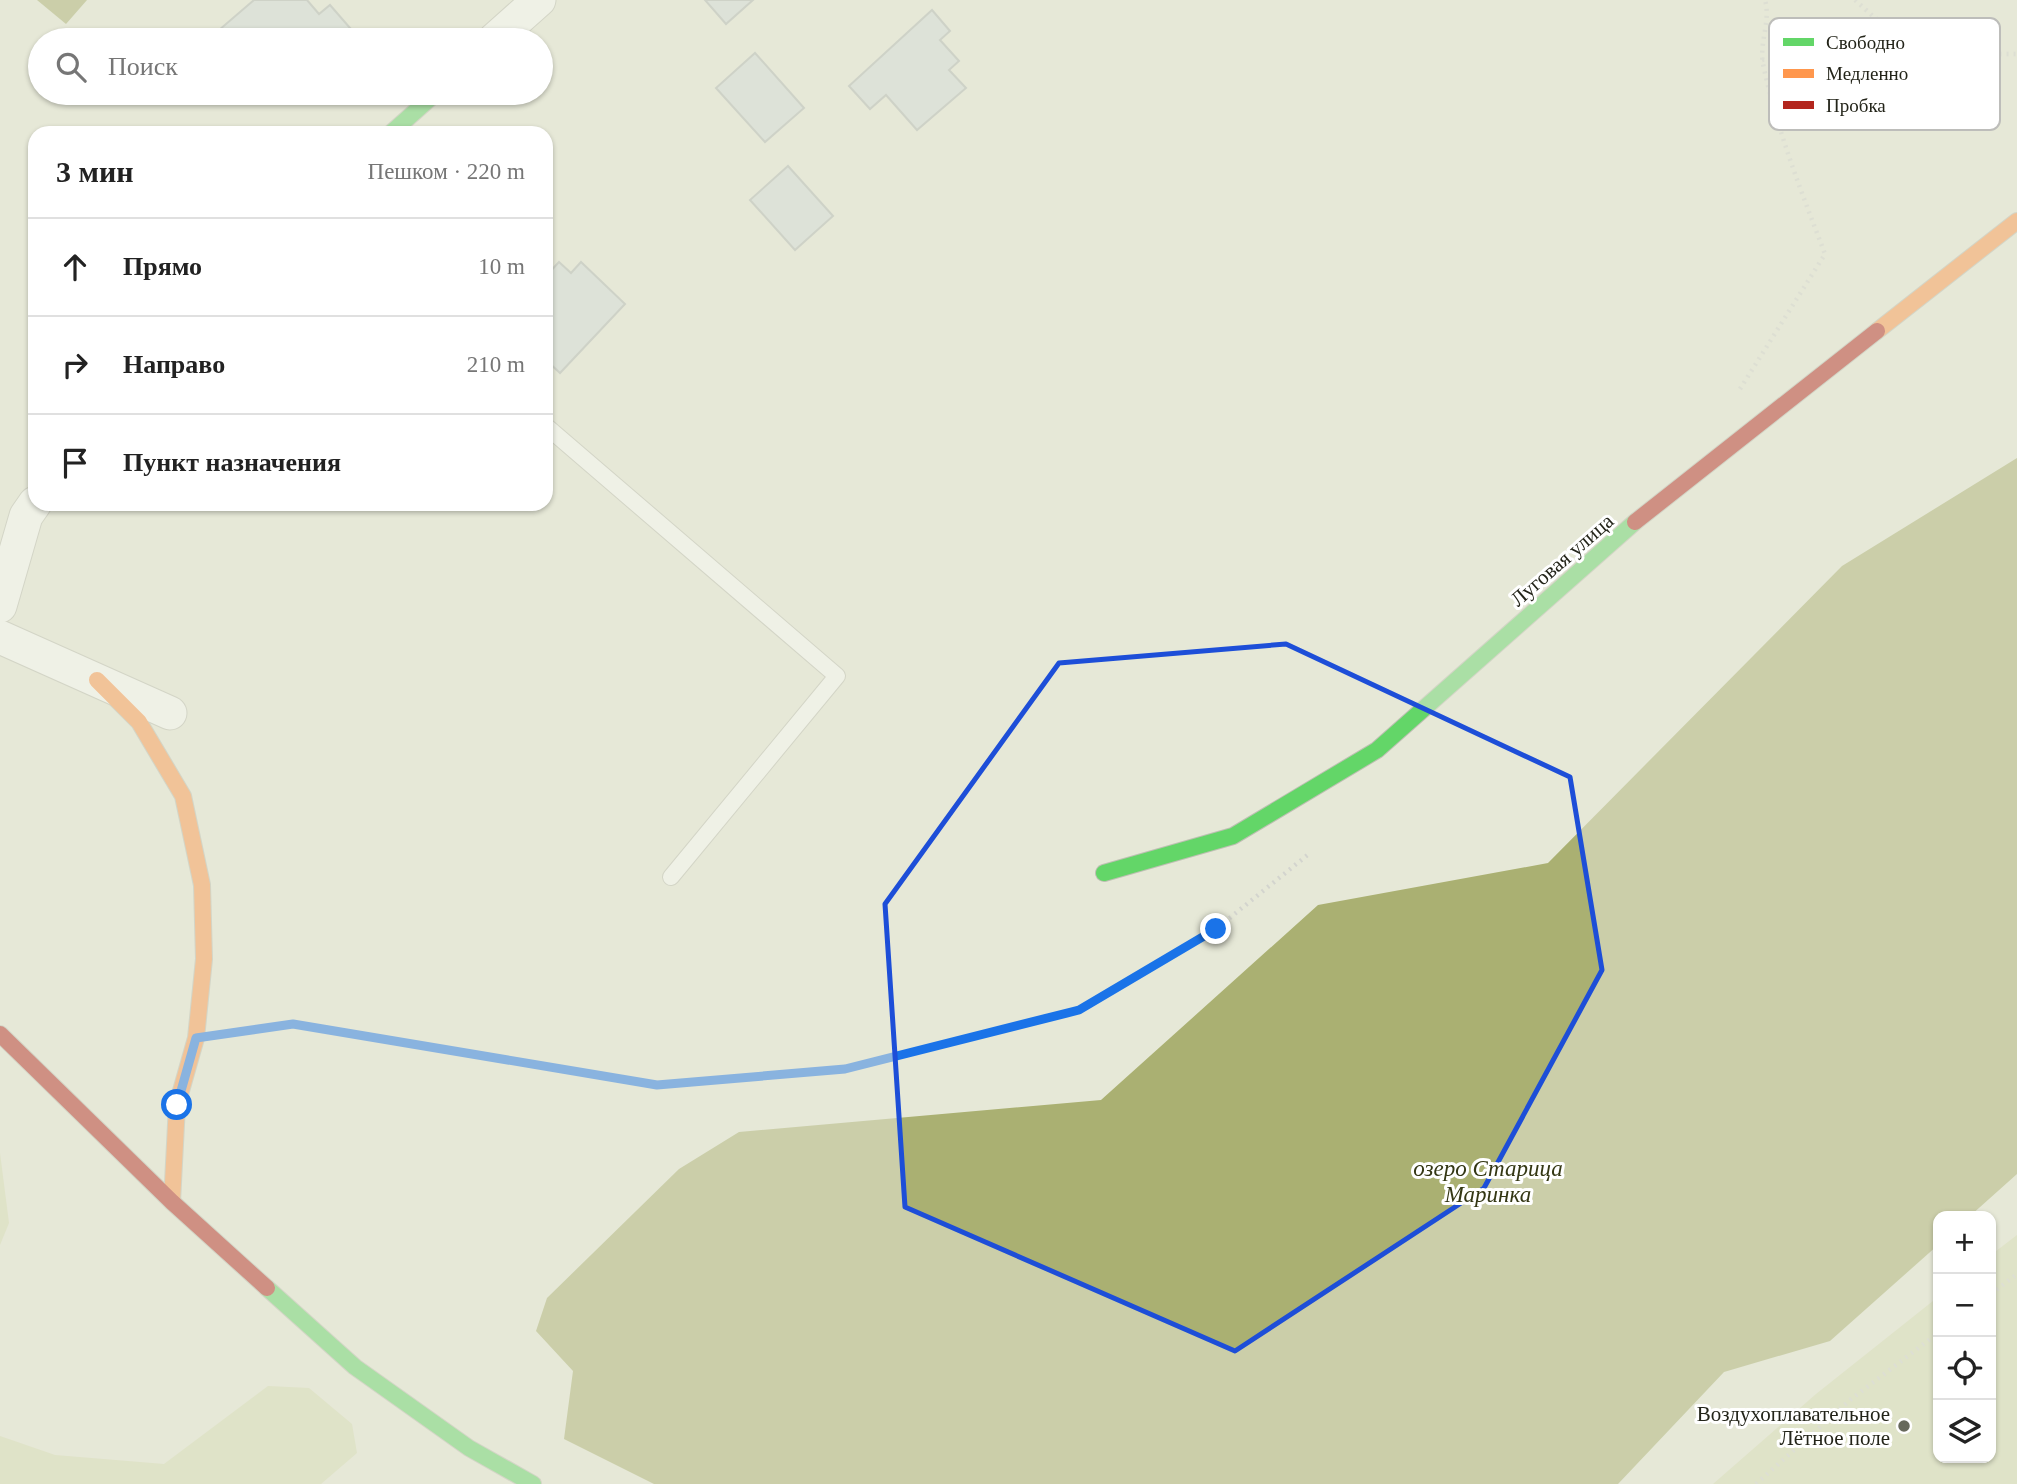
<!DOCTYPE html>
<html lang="ru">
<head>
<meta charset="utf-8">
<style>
  body { margin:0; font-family:"Times New Roman",serif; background:#f6f6f6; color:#222 }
  .controls { position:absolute; right:21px; bottom:21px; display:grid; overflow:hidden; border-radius:14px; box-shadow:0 2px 5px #0004 }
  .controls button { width:63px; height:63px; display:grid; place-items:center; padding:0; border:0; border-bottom:2px solid #e0e0e0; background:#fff; color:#222; font:35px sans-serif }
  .stop { position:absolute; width:21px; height:21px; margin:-16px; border:5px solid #1a73e8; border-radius:50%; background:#fff }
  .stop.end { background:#1a73e8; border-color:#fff; box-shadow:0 2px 7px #0008 }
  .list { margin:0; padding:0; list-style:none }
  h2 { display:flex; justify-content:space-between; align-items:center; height:91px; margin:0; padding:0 28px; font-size:30px }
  h2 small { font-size:23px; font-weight:400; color:#767676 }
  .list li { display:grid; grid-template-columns:46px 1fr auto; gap:21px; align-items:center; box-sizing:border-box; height:98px; padding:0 28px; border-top:2px solid #e0e0e0 }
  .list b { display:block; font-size:26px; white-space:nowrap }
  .list em { font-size:23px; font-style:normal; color:#767676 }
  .icon { flex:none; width:38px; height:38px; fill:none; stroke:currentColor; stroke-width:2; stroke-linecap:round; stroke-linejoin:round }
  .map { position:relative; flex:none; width:2017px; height:1484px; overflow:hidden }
  .search { position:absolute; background:#fff; box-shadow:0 2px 5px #0004; left:28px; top:28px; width:525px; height:77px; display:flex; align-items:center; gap:18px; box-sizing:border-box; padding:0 24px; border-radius:38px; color:#767676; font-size:26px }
  .panel { position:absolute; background:#fff; box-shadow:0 2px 5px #0004; left:28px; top:126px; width:525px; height:385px; border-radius:21px }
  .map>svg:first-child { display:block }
  .green { fill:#d8ddb5 }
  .water { fill:#aab072 }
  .building { fill:#d2dbd9; stroke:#b2b8b4; stroke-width:2 }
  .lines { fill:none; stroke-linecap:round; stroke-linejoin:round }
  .lane-casing { stroke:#bdbfb2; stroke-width:18 }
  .street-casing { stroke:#bdbfb2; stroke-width:35 }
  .fast-casing { stroke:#bdbfb2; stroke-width:18 }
  .slow-casing { stroke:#bdbfb2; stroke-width:18 }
  .jam-casing { stroke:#bdbfb2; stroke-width:18 }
  .path { stroke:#d3d4ce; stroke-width:4.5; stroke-dasharray:2 5; stroke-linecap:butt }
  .lane { stroke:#fbfcf9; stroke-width:16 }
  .street { stroke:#fbfcf9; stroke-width:33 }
  .fast { stroke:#63d668; stroke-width:16 }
  .slow { stroke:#ff974d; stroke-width:16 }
  .jam { stroke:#b3261e; stroke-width:16 }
  .route { stroke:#1a73e8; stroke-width:9 }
  .marked { fill:none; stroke:#1d4ed8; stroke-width:5; stroke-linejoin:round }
  .poi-dot { fill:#67695c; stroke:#fff; stroke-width:2.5 }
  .labels { text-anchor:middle; stroke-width:6; stroke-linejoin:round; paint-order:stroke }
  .street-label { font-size:21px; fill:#232419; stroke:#fff }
  .poi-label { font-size:21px; fill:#232419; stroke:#fff; text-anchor:end }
  .water-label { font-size:23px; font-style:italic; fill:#343714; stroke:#fff }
  .key { fill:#fff; stroke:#bdbdba; stroke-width:2 }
  .key-label { font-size:19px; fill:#232419 }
</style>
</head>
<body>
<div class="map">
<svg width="2017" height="1484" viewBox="0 0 2017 1484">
  <rect width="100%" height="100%" fill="#e6e8d7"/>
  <g class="green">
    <path d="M 0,1153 L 9,1223 L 0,1245 Z"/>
    <path d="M 2017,1235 L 2017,1484 L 1713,1484 L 1816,1394 L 1938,1297 L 1938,1458 L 1991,1458 L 1991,1255 Z"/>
    <path d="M 268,1386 L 309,1388 L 352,1424 L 357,1453 L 321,1484 L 0,1484 L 0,1436 L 55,1455 L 164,1464 Z"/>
  </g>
  <g class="water">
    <path d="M 37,0 L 87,0 L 66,24 Z"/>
    <path d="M 2017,458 L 2017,1174 L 1970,1216 L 1938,1216 L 1938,1245 L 1830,1341 L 1724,1372 L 1618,1484 L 654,1484 L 564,1439 L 573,1371 L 536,1331 L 547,1298 L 679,1169 L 739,1132 L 1101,1100 L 1318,905 L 1548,863 L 1842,566 Z"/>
  </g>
  <g class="building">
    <path d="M 254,0 L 307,0 L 319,14 L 330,5 L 350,28 L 336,40 L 228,40 L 219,30 Z"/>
    <path d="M 705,0 L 753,0 L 726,24 Z"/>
    <path d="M 932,10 L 950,31 L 940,40 L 959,61 L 949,70 L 966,88 L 917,130 L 886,95 L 870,109 L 849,86 Z"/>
    <path d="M 755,53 L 804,108 L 765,142 L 716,88 Z"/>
    <path d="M 788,166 L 833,216 L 795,250 L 750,200 Z"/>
    <path d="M 559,262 L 571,273 L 581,262 L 625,304 L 560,373 L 546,360 L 546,299 L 551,293 L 546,288 L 546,276 Z"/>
  </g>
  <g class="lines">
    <defs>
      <path id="lane" d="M 546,426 L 837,676 L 671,877"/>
      <g id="street">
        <path d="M 494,40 L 539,0"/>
        <path d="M 0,606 L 26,516 L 35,503"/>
        <path d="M 0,637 L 170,713"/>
      </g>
      <g id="fast">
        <path d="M 391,133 L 436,93"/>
        <path d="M 1104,873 L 1233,836 L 1377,750 L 1635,522"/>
        <path d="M 267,1288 L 355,1367 L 469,1448 L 533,1484"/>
      </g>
      <g id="slow">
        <path d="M 1877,331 L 2017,221"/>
        <path d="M 97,680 L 139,722 L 183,796 L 202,885 L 204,959 L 196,1038 L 177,1105 L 172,1202"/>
      </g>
      <g id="jam">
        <path d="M 1635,522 L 1877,331"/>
        <path d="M 0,1034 L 172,1202 L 267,1288"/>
      </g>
    </defs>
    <use href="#lane" class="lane-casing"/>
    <use href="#street" class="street-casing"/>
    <use href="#fast" class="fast-casing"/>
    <use href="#slow" class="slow-casing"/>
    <use href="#jam" class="jam-casing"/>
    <g class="path">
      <path d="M 1855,0 L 1875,18 L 1938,54 L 2017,54"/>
      <path d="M 1762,60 L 1790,52 L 1937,54"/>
      <path d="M 1740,389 L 1825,254 C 1801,191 1777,130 1763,64 C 1759,43 1771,21 1765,0"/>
      <path d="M 233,1032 L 293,1024 L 657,1085 L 845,1069 L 1079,1010 L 1216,929 L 1310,853"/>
      <path d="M 1991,1294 L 2017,1274"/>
      <path d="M 1756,1484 L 1850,1400 L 1938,1333"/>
    </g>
    <use href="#lane" class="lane"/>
    <use href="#street" class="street"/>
    <use href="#fast" class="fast"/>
    <use href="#slow" class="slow"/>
    <use href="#jam" class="jam"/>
  </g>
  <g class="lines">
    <path class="route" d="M 177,1105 L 196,1038 L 293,1024 L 657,1085 L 845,1069 L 1079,1010 L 1216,929"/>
  </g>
  <path d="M0 0H2017V1484H0ZM 1286,644 L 1570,777 L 1602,970 L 1484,1188 L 1235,1351 L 905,1207 L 885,904 L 1059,663 Z" fill="#e6e8d7" fill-opacity=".55" fill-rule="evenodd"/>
  <path class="marked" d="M 1286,644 L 1570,777 L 1602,970 L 1484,1188 L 1235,1351 L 905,1207 L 885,904 L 1059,663 Z"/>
  <circle class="poi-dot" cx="1904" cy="1426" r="7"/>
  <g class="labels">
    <g class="street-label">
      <text transform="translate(1562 560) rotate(-41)" y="7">Луговая улица</text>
    </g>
    <g class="poi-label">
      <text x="1890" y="1421">Воздухоплавательное<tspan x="1890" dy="24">Лётное поле</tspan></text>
    </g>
    <g class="water-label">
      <text x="1488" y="1176">озеро Старица<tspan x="1488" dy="26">Маринка</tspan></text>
    </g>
  </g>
  <rect x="1769" y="18" width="231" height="112" rx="10" class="key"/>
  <rect x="1783" y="38" width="31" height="8" fill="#63d668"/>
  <rect x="1783" y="69" width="31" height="9" fill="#ff974d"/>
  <rect x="1783" y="101" width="31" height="8" fill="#b3261e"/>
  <g class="key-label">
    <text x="1826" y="49">Свободно</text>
    <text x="1826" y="80">Медленно</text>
    <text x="1826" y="112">Пробка</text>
  </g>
</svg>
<div class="controls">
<button>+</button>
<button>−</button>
<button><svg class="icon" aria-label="locate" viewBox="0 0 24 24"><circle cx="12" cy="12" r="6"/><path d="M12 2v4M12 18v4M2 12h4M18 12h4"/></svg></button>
<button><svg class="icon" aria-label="layers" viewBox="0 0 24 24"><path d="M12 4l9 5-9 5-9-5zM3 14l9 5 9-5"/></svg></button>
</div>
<div class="stop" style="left:177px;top:1105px"></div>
<div class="stop end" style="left:1216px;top:929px"></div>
<div class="search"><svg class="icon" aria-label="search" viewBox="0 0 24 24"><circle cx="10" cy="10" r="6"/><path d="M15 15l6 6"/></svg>Поиск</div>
<section class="panel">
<h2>3 мин<small>Пешком · 220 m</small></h2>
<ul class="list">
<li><svg class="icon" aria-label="ahead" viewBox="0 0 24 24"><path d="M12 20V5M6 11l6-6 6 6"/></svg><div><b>Прямо</b></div><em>10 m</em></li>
<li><svg class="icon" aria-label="right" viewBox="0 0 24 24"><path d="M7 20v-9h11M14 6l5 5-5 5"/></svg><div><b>Направо</b></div><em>210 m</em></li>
<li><svg class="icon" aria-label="arrive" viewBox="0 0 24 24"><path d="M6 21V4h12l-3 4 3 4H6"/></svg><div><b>Пункт назначения</b></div></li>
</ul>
</section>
</div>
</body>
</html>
